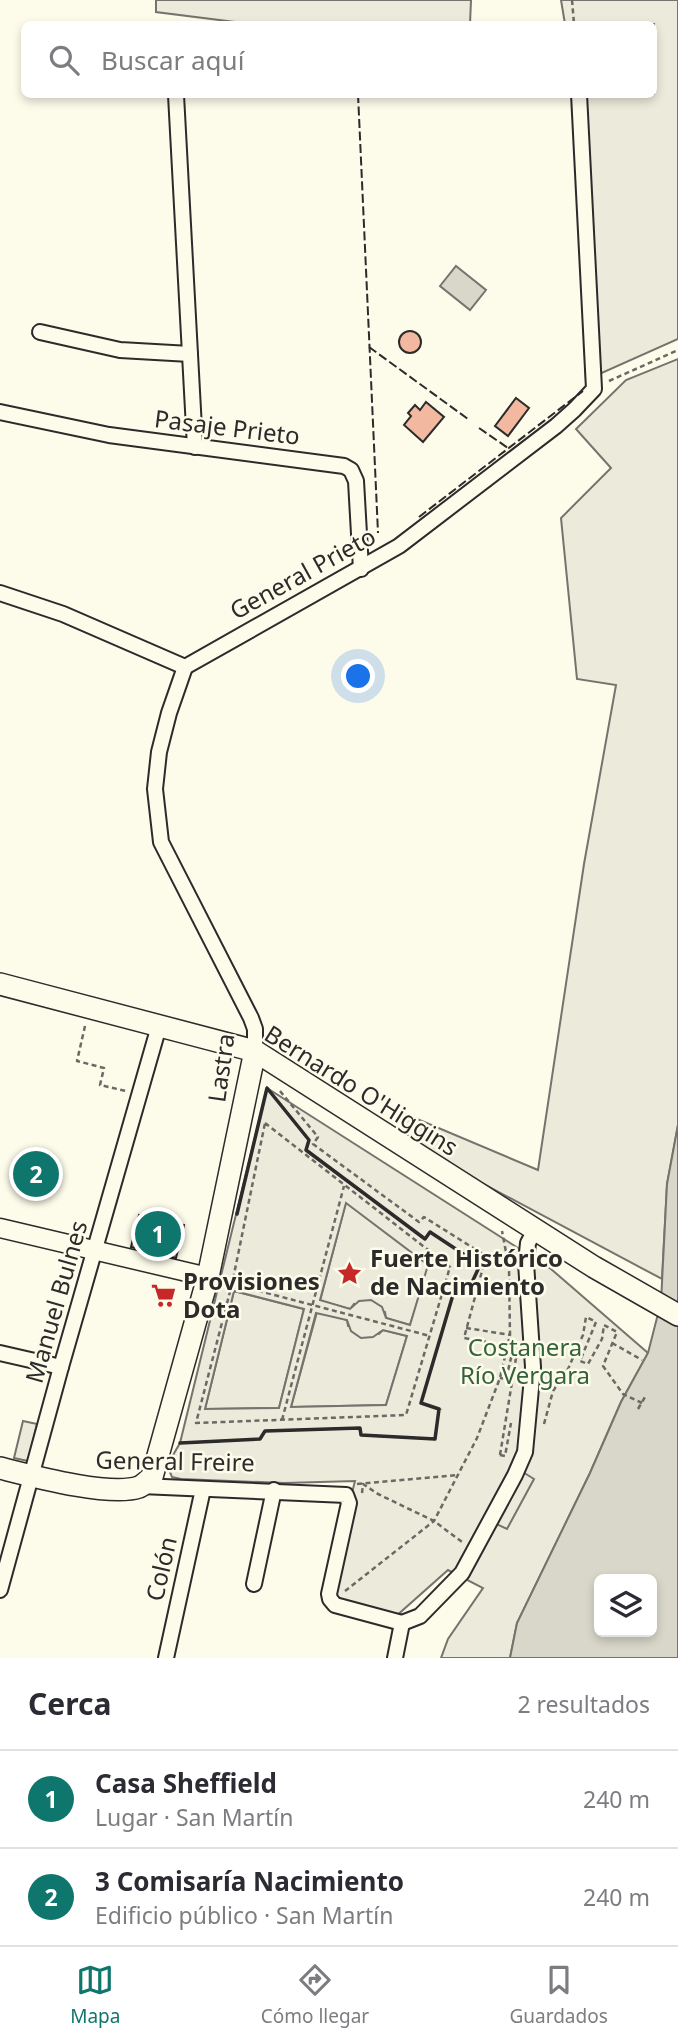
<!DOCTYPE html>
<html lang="es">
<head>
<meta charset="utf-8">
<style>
  body { margin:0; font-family:"Noto Sans",sans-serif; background:#f2f2f3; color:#2b2b33 }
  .controls { position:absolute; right:21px; bottom:21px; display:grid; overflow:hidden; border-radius:10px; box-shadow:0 4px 10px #0003 }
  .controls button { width:63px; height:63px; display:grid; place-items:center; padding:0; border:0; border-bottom:2px solid #e1e1e2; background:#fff; color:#2b2b33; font:35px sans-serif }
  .you { position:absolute; left:359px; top:677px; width:24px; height:24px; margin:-18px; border:5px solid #fff; border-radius:50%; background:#1a73e8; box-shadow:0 0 0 10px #1a73e833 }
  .badge { display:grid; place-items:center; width:46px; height:46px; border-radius:50%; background:#0f766e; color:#fff; font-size:23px; font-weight:700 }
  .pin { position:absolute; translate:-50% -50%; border:4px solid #fff; box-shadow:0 2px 7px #0006 }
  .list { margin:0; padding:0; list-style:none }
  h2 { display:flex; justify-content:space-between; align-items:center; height:91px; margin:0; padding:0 28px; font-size:30px }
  h2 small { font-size:23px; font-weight:400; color:#7c7c81 }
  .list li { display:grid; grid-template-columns:46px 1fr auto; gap:21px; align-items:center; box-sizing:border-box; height:98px; padding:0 28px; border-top:2px solid #e1e1e2 }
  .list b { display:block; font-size:26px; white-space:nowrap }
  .list p { margin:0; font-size:23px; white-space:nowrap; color:#7c7c81 }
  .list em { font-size:23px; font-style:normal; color:#7c7c81 }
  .icon { flex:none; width:38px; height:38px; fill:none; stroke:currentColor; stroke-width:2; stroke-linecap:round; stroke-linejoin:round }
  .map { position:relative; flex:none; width:678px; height:1658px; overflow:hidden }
  .search { position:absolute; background:#fff; box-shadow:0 4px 10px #0003; left:21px; right:21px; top:21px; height:77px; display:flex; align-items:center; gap:18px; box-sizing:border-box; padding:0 24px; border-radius:10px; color:#7c7c81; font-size:26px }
  .sheet { height:287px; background:#fff }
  nav { display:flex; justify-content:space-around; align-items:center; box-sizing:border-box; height:98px; border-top:2px solid #e1e1e2; background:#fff; font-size:19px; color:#7c7c81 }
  nav a { display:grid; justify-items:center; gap:4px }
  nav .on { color:#0f766e }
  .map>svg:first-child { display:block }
  .green { fill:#ecebdb; stroke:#74746e; stroke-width:2 }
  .parking { fill:#eceadb; stroke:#74746e; stroke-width:2; fill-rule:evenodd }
  .water { fill:#d8d7c9; stroke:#74746e; stroke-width:2; fill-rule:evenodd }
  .building { fill:#f2b8a0; stroke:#2b2b2b; stroke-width:2 }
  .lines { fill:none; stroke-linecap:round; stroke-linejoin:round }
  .minor-casing { stroke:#2b2b2b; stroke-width:18 }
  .tertiary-casing { stroke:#2b2b2b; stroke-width:21 }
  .secondary-casing { stroke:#2b2b2b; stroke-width:24 }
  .path { stroke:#6a6964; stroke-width:2.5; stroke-dasharray:5 3.5; stroke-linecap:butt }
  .minor { stroke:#fdfbea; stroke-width:14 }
  .tertiary { stroke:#fdfbea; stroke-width:18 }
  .secondary { stroke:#fdfbea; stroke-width:21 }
  .fence { stroke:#2b2b2b; stroke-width:2; stroke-dasharray:9 3.5; stroke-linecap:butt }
  .wall { stroke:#2b2b2b; stroke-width:3.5 }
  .labels { text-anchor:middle; stroke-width:5; stroke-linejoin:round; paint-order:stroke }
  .street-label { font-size:24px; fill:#2b2b2b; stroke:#fdfbea }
  .poi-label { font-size:24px; font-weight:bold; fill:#2b2b2b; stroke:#fdfbea; text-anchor:start }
  .park-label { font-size:24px; fill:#34623c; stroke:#fdfbea }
</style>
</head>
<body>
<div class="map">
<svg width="678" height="1658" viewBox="0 0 678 1658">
  <rect width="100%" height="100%" fill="#fdfbea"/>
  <g class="green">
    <path d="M 156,0 L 471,0 L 470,24 L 251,24 L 156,12 Z"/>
    <path d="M 561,0 L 678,0 L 678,339 L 586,380 L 573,95 L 654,94 L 654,24 L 565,24 Z"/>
    <path d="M 678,359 L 678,1125 L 667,1184 L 662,1279 L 418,1149 L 402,1130 L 403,1113 L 538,1170 L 584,864 L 616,685 L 577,679 L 561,518 L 611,468 L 576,429 L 626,380 Z"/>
    <path d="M 267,1088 L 551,1269 L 648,1353 L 621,1402 L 590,1473 L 517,1623 L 510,1658 L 441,1658 L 448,1639 L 483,1588 L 448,1570 L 395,1617 L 337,1598 L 332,1572 L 355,1481 L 284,1483 L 181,1479 L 172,1477 C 165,1465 174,1454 180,1443 L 260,1439 L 265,1431 L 360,1428 L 439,1409 L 421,1403 L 455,1288 L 431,1232 L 425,1239 L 306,1150 L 309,1140 Z"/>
    <path d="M 346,1202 L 429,1265 L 410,1325 L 386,1318 L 385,1312 L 354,1304 L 350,1309 L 320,1301 Z"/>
    <path d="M 234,1291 L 304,1309 L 279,1408 L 205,1409 Z"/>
    <path d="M 317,1312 L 347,1320 L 348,1326 L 379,1334 L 383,1330 L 407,1336 L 386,1405 L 291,1407 Z"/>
    <path d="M 23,1421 L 37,1424 L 28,1461 L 14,1458 Z"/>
  </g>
  <g class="parking">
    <path d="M 267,1088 L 309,1140 L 306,1150 L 425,1239 L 430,1232 L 480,1265 L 468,1291 L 455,1288 L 421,1403 L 439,1409 L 435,1439 L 361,1435 L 359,1428 L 265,1431 L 260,1439 L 180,1443 ZM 346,1203 L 428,1265 L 410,1325 L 386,1318 L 382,1307 L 371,1300 L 359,1301 L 350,1309 L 320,1300 ZM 234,1291 L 304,1309 L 279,1408 L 205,1409 ZM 316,1313 L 347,1320 L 351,1331 L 361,1338 L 373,1337 L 383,1330 L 407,1336 L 386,1405 L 291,1407 Z"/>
    <path d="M 518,1469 L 534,1479 L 507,1529 L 490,1521 Z"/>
  </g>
  <g class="water">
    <path d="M 456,266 L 486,290 L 470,310 L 440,286 Z"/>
    <path d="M 678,1125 L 678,1658 L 510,1658 L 517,1623 L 590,1473 L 621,1402 L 648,1353 L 661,1302 L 667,1184 ZM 599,1579 L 652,1579 L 652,1632 L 599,1632 Z"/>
  </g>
  <g class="building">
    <circle cx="410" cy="342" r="11"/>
    <path d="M 516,398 L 529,408 L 508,436 L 495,426 Z"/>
    <path d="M 426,402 L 444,417 L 423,442 L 404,425 L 411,416 L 408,413 L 415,405 L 420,410 Z"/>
    <path d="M 139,1215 L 184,1225 L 176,1258 L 163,1255 L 165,1247 L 146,1242 L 144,1250 L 131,1247 Z"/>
  </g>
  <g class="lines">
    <defs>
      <g id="minor">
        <path d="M 176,95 L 195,447"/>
        <path d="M 40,332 L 120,350 L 190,354"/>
        <path d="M 0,412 L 109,435 L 344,466 L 351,470 L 356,481 L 361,569"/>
        <path d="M 0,593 L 63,614 L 185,667"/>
        <path d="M 185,667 L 399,546 L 556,426 L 574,410 L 594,389 L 579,94"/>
        <path d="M 185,667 L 169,713 L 159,752 L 155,789 L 161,842 L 251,1018 L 255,1029 L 255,1051"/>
        <path d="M 0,1353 L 61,1367"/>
        <path d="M 141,1486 L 346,1495 L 349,1503 L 329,1594 L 330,1599 L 335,1605 L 402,1623"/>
        <path d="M 254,1584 L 274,1490"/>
        <path d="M 0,1590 L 61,1367 L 159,1026"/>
        <path d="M 402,1623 L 420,1616 L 462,1573 L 515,1475 L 525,1452 L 533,1367 L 526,1263 L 528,1243 L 535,1230"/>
        <path d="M 166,1658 L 203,1489"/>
        <path d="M 395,1658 L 402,1623"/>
      </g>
      <path id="tertiary" d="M 0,1228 L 208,1277"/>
      <g id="secondary">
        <path d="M 0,984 L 255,1051 L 594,1267 L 678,1315"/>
        <path d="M 0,1468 C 32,1476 110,1497 139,1487 C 144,1485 148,1480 152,1477 L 208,1277 L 255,1051"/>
      </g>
    </defs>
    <use href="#minor" class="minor-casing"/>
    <use href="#tertiary" class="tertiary-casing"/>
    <use href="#secondary" class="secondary-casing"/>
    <g class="path">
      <path d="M 572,0 L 574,24"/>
      <path d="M 609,381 L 678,350"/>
      <path d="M 85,1026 L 77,1061 L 104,1068 L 100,1085 L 126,1091"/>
      <path d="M 280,1091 L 318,1137 L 313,1144 L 419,1222 L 424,1217 L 486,1256 L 464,1338 L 516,1347"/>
      <path d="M 265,1123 L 450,1267 L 406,1415 L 196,1423 L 232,1284 Z"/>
      <path d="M 225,1282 L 430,1336"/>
      <path d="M 466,1328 L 511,1335"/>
      <path d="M 612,1343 L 642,1360"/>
      <path d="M 638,1409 L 645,1397"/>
      <path d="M 282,1420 L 344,1186"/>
      <path d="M 544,1424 L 553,1391 L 568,1369 L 583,1335 L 586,1317 L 596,1322 L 580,1361 L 588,1364 L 602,1339 L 604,1325 L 617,1332 L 603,1366 L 623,1394 L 642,1403"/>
      <path d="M 500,1455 L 516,1358 L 511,1358 L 506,1379 L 500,1378"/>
      <path d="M 500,1455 L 505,1456 L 511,1423"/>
      <path d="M 357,1484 L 458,1475"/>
      <path d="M 362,1493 L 363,1484 L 378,1494 L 434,1521 L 462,1542"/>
      <path d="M 345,1591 L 434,1521 L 477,1438 L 500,1378 L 510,1335 L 509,1268 L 502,1231"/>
    </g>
    <use href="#minor" class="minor"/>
    <use href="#tertiary" class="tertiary"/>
    <use href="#secondary" class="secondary"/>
    <g class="fence">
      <path d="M 358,94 L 378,533"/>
      <path d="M 369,347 L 468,419"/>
      <path d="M 479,428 L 508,448"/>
      <path d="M 419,517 L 583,391"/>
    </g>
    <path class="wall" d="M 180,1443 L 260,1439 L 265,1431 L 360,1428 L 361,1435 L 435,1439 L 439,1409 L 421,1403 L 455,1288 L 468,1291 L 480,1265 L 430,1232 L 425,1239 L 306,1150 L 309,1140 L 267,1088 L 237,1214"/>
  </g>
  <defs>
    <symbol id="sight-bare" viewBox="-9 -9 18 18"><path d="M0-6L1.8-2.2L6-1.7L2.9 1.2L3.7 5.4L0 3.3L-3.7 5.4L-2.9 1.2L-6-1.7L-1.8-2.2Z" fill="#c62828" stroke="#fdfbea" stroke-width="2.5" paint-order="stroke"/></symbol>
    <symbol id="supermarket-bare" viewBox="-9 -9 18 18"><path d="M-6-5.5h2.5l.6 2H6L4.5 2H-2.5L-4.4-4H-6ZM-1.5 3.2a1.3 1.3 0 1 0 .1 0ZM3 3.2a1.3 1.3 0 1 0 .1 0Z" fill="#c62828" stroke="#fdfbea" stroke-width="2.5" paint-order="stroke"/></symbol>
  </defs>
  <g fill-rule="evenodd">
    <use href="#sight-bare" x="332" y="1256" width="35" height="35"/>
    <use href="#supermarket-bare" x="146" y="1278" width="35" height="35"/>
  </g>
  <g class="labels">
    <g class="street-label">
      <text transform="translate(227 428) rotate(7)" y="8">Pasaje Prieto</text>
      <text transform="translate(303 574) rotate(-29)" y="8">General Prieto</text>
      <text transform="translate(222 1068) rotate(-82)" y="8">Lastra</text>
      <text transform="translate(361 1091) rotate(32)" y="8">Bernardo O'Higgins</text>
      <text transform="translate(57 1302) rotate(-74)" y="8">Manuel Bulnes</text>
      <text transform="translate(175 1462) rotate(1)" y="8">General Freire</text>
      <text transform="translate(162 1569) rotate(-77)" y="8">Colón</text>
    </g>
    <g class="poi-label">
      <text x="370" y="1267">Fuerte Histórico<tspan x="370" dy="28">de Nacimiento</tspan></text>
      <text x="183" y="1290">Provisiones<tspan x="183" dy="28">Dota</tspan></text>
    </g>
    <g class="park-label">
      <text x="525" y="1356">Costanera<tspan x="525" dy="28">Río Vergara</tspan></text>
    </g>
  </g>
</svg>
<div class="controls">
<button><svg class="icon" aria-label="layers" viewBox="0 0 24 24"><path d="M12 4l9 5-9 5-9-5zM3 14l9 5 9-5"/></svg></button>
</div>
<div class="you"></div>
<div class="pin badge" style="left:158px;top:1234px">1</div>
<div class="pin badge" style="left:36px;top:1174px">2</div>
<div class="search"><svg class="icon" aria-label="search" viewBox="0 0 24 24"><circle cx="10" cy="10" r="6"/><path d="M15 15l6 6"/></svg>Buscar aquí</div>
</div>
<section class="sheet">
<h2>Cerca<small>2 resultados</small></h2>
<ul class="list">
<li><span class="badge">1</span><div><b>Casa Sheffield</b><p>Lugar · San Martín</p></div><em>240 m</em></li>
<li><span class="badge">2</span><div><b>3 Comisaría Nacimiento</b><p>Edificio público · San Martín</p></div><em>240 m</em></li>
</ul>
</section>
<nav>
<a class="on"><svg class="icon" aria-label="map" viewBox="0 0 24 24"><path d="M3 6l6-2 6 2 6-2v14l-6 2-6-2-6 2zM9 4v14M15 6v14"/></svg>Mapa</a>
<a><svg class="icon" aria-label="directions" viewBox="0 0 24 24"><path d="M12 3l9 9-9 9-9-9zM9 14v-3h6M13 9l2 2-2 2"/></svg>Cómo llegar</a>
<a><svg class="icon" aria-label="saved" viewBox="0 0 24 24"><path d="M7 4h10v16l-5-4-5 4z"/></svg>Guardados</a>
</nav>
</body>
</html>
